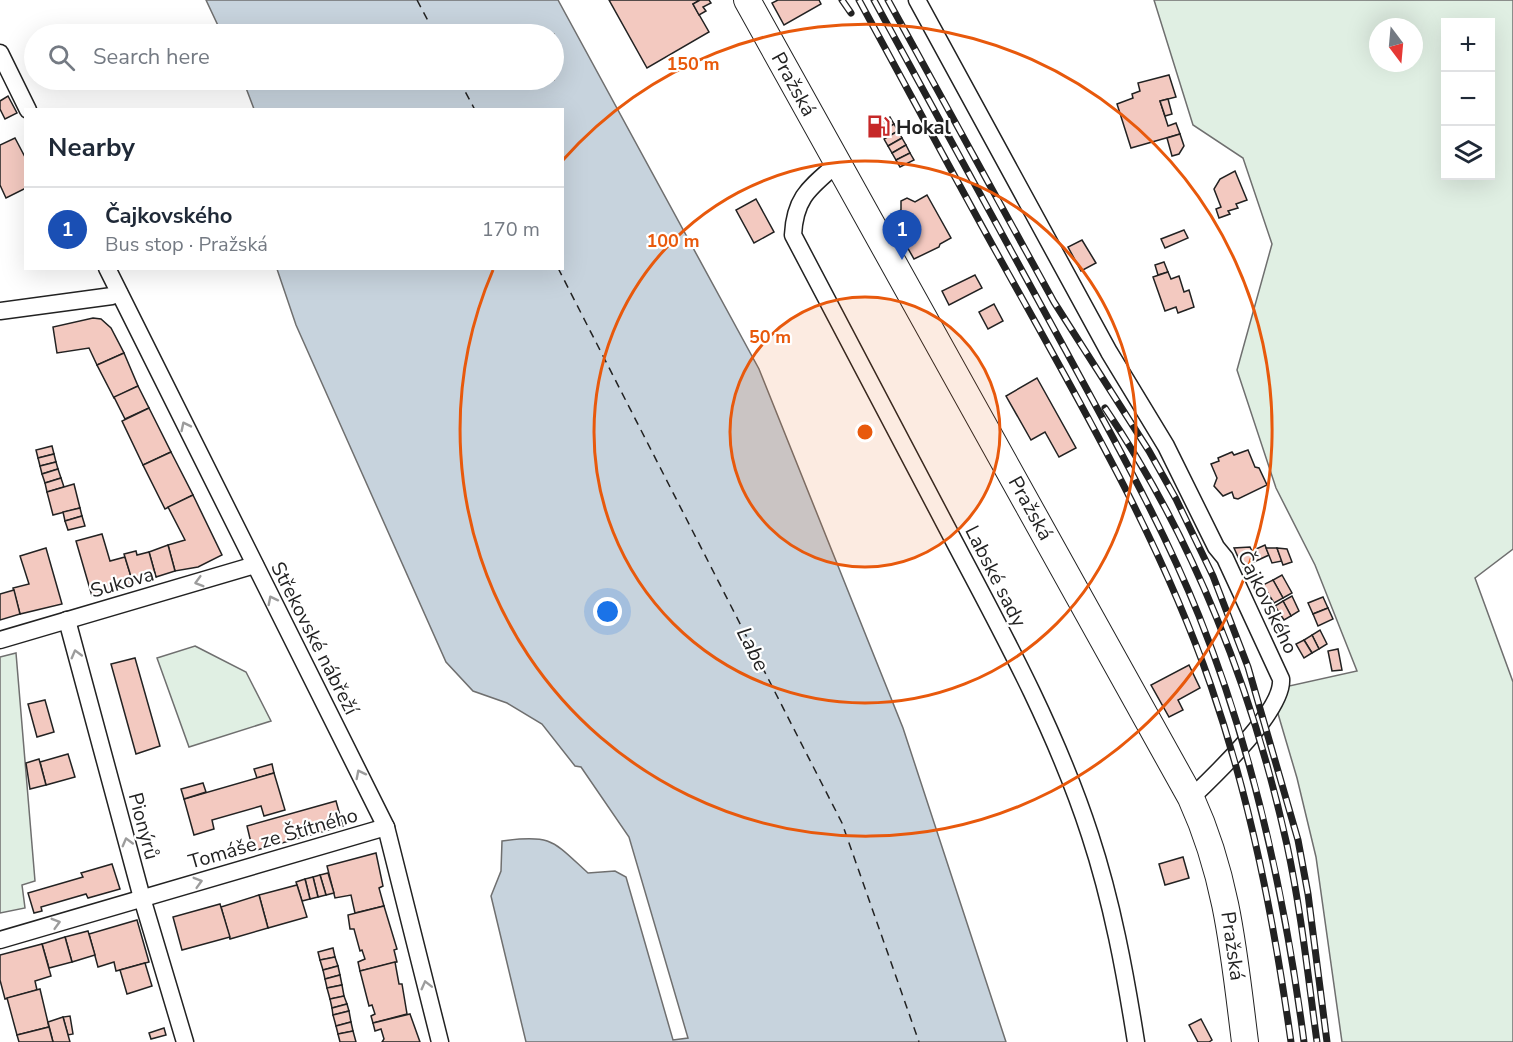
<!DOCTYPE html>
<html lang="en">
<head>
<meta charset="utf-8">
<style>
  body { margin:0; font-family:"Nunito Sans",sans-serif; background:#f2f2f3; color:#1f2937 }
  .controls { position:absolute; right:18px; top:18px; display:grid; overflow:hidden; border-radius:0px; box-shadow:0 6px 24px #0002 }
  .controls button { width:54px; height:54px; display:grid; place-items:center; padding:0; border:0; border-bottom:2px solid #e0e1e3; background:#fff; color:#1f2937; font:30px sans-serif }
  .compass { position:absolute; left:1369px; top:18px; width:54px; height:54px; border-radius:50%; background:#fff; box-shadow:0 6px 24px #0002; rotate:164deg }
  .you { position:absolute; left:608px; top:612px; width:21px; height:21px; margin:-15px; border:4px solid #fff; border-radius:50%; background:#1a73e8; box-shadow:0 0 0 9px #1a73e833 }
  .badge { display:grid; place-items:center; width:39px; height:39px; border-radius:50%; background:#c62828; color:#fff; font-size:20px; font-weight:700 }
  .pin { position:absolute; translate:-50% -50px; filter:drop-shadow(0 2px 3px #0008) }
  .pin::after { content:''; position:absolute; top:32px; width:21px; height:18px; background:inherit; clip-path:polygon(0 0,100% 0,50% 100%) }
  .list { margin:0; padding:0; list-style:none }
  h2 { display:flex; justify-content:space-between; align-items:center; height:78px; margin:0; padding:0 24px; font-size:26px }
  h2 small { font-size:20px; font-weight:400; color:#747a83 }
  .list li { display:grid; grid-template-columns:39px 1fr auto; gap:18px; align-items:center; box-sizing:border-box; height:84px; padding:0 24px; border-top:2px solid #e0e1e3 }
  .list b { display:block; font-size:22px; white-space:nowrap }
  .list p { margin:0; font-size:20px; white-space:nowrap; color:#747a83 }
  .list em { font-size:20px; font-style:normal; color:#747a83 }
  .icon { flex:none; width:33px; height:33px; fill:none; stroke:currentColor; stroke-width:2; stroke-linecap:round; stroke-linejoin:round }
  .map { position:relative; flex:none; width:1513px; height:1042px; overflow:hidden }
  .search { position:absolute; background:#fff; box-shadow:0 6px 24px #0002; left:24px; top:24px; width:540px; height:66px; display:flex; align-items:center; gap:15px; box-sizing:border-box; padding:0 21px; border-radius:33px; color:#747a83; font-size:22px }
  .panel { position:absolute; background:#fff; box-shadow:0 6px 24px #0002; left:24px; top:108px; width:540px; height:162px; border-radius:0px }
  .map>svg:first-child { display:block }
  .green { fill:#e0efe3; stroke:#6f6f6f; stroke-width:1.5; fill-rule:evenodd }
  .water { fill:#c7d3dd; stroke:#6f6f6f; stroke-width:1.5 }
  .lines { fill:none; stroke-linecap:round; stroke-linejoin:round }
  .ferry { stroke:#222; stroke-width:1.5; stroke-dasharray:8 6; stroke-linecap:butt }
  .building { fill:#f3c9c0; stroke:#222; stroke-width:1.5 }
  .minor-casing { stroke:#222; stroke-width:19 }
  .primary-casing { stroke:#222; stroke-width:28 }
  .minor { stroke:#fff; stroke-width:16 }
  .primary { stroke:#fff; stroke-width:26 }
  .rail-casing { stroke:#222; stroke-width:7 }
  .rail { stroke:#fff; stroke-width:4.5; stroke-dasharray:14; stroke-linecap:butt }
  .oneway { stroke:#9c9c9c }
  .ring { fill:none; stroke:#e8590c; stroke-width:3 }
  .labels { text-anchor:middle; stroke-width:4.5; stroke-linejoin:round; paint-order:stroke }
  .street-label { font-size:20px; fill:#222; stroke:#fff }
  .poi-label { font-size:20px; font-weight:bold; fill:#222; stroke:#fff; text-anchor:start }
  .water-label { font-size:21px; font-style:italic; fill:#222; stroke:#fff }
  .centre { fill:#e8590c; stroke:#fff; stroke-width:3 }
  .ring-label { font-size:18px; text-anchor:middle; font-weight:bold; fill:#e8590c; stroke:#fff; stroke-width:4.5; stroke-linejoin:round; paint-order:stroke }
</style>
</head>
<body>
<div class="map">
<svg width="1513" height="1042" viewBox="0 0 1513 1042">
  <rect width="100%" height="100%" fill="#fff"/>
  <g class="green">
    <path d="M 1154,0 L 1513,0 L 1513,549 L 1475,578 L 1513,682 L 1513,1042 L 1342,1042 L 1316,857 L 1297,778 L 1271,690 L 1357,671 L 1315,565 L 1276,488 L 1237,370 L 1272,244 L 1243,158 L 1193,125 ZM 1446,22 L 1490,22 L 1490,176 L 1446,176 ZM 1378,27 L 1414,27 L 1414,63 L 1378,63 Z"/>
    <path d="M 195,646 L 246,672 L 271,721 L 189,747 L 157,658 Z"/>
    <path d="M 16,653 L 35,881 L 22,885 L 25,908 L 0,913 L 0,657 Z"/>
  </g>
  <path class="water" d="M 206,0 L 558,0 L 759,369 L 903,728 L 1006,1042 L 526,1042 L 491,896 L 501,871 L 502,841 C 552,834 553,841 588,873 L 615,871 L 626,877 L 673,1040 L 688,1038 L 629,837 L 581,767 L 575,766 L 542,724 L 507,703 L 473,691 L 446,662 L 296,325 L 277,269 L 562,268 L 562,110 L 254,109 L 243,80 L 554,80 L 554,34 L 222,34 Z"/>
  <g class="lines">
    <g class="ferry">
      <path d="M 417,0 L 435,34"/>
      <path d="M 459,80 L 475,110"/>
      <path d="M 558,268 L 842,823 L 919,1042"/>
    </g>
  </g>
  <g class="building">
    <path d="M 609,0 L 700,0 L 693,4 L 709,32 L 647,68 Z"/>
    <path d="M 700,0 L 709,0 L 711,3 L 703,7 L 706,11 L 699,15 L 693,4 Z"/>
    <path d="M 778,0 L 819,0 L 821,4 L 784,25 L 772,3 Z"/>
    <path d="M 1169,75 L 1176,97 L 1160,101 L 1168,126 L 1176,123 L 1180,134 L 1131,148 L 1117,104 L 1133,98 L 1132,94 L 1140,91 L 1138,83 Z"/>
    <path d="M 8,96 L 17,113 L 5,119 L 0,109 L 0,101 Z"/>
    <path d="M 1168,99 L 1172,114 L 1165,116 L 1160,101 Z"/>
    <path d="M 890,117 L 894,124 L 880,132 L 876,125 Z"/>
    <path d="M 894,124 L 898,131 L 884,139 L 880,132 Z"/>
    <path d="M 898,131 L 902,138 L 888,146 L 884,139 Z"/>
    <path d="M 1180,134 L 1184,146 L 1179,154 L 1172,156 L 1167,138 Z"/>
    <path d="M 15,138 L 26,159 L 26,188 L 6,198 L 0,185 L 0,145 Z"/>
    <path d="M 902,138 L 906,145 L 892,153 L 888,146 Z"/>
    <path d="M 906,145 L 910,153 L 896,160 L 892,153 Z"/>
    <path d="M 910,153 L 914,160 L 900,167 L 896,160 Z"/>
    <path d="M 1235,171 L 1247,200 L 1236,204 L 1238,208 L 1228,211 L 1230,214 L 1219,218 L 1216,209 L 1221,207 L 1214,189 L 1220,179 Z"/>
    <path d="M 927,195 L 951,238 L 940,244 L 939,247 L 914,259 L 890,217 L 901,210 L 901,201 L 907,198 L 915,202 Z"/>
    <path d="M 756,199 L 774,232 L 754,243 L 736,210 Z"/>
    <path d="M 1184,230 L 1188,238 L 1165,248 L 1161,239 Z"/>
    <path d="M 1082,240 L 1096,263 L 1081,271 L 1068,247 Z"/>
    <path d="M 1164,262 L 1168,272 L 1158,275 L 1155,265 Z"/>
    <path d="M 1168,272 L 1171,279 L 1179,276 L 1184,292 L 1189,290 L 1194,307 L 1178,313 L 1176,307 L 1165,311 L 1153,277 Z"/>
    <path d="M 975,275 L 982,288 L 949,305 L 942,291 Z"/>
    <path d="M 994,304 L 1003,321 L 988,329 L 979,312 Z"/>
    <path d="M 93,318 L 101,319 L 111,328 L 124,353 L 97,365 L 89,348 L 57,353 L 53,327 Z"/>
    <path d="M 124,353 L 138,386 L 114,398 L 97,365 Z"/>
    <path d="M 1037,378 L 1076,448 L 1059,457 L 1045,432 L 1031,440 L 1006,396 Z"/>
    <path d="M 138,386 L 149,408 L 125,419 L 114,397 Z"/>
    <path d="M 149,408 L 171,452 L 143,465 L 122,421 Z"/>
    <path d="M 52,446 L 54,454 L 38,458 L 36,450 Z"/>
    <path d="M 1248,450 L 1255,467 L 1259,468 L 1267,485 L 1238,499 L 1234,498 L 1232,492 L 1223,496 L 1214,486 L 1217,478 L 1211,464 L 1219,461 L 1218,458 L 1232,452 L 1234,455 Z"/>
    <path d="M 171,452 L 193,495 L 165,509 L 143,465 Z"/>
    <path d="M 54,454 L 56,462 L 40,466 L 38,458 Z"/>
    <path d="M 56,462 L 58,469 L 42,474 L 40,466 Z"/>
    <path d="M 58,469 L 61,478 L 45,483 L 42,474 Z"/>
    <path d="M 61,478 L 64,487 L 47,492 L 45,483 Z"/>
    <path d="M 74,484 L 80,508 L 53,515 L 47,492 Z"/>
    <path d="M 193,495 L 222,555 L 198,567 L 175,571 L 168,545 L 185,540 L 168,507 Z"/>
    <path d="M 80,508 L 82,516 L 65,521 L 63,512 Z"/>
    <path d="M 82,516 L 85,526 L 68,530 L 65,521 Z"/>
    <path d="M 102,534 L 110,561 L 125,557 L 133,583 L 92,596 L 76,541 Z"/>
    <path d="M 168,545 L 175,571 L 156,577 L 149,552 Z"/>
    <path d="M 1265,545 L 1269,555 L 1243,567 L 1238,557 Z"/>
    <path d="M 1250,547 L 1252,551 L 1238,557 L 1234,548 Z"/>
    <path d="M 46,548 L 62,604 L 20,614 L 13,588 L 29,584 L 20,556 Z"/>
    <path d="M 1266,548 L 1277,548 L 1282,561 L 1272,563 Z"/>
    <path d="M 1277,548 L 1287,549 L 1292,562 L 1283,565 Z"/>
    <path d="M 136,551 L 137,555 L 149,552 L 156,577 L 133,583 L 124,554 Z"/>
    <path d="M 1282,575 L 1292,593 L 1283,598 L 1273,580 Z"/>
    <path d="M 1273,580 L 1283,598 L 1274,603 L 1263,585 Z"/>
    <path d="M 14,590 L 20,614 L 0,620 L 0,594 Z"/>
    <path d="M 1292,596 L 1299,611 L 1291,616 L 1283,601 Z"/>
    <path d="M 1323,597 L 1328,608 L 1313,614 L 1308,603 Z"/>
    <path d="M 1283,601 L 1291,616 L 1284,620 L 1275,606 Z"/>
    <path d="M 1328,608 L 1333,619 L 1318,626 L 1313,614 Z"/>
    <path d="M 1320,630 L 1327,644 L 1319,649 L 1312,635 Z"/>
    <path d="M 1312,635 L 1319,649 L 1312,653 L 1304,640 Z"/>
    <path d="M 1304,640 L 1312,653 L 1304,658 L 1296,644 Z"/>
    <path d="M 1338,649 L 1342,670 L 1332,671 L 1328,651 Z"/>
    <path d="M 135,658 L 160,746 L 136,754 L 111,664 Z"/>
    <path d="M 1189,665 L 1200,688 L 1178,700 L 1183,710 L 1169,717 L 1151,685 Z"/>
    <path d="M 45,700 L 54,732 L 37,737 L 28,704 Z"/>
    <path d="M 68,754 L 75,777 L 46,785 L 40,762 Z"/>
    <path d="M 39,759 L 46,785 L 30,789 L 26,763 Z"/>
    <path d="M 272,764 L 274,773 L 257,778 L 254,769 Z"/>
    <path d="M 274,773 L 285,810 L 264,816 L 261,806 L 212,820 L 214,829 L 194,835 L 184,799 Z"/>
    <path d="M 203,783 L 206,792 L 184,799 L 181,789 Z"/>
    <path d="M 336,801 L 343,826 L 253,851 L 247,826 Z"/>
    <path d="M 376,853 L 383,886 L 379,888 L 384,906 L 355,913 L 351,895 L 335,898 L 327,866 Z"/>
    <path d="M 1183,857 L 1189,878 L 1165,885 L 1159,864 Z"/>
    <path d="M 112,864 L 120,889 L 88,898 L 86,894 L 41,907 L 42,911 L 34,913 L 28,893 L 83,877 L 81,873 Z"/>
    <path d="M 328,873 L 334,893 L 326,895 L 320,875 Z"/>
    <path d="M 320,875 L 326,895 L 318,897 L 313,877 Z"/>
    <path d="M 313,877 L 318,897 L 310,899 L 305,879 Z"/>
    <path d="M 305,879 L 310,899 L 302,901 L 296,882 Z"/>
    <path d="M 297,885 L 307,917 L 268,928 L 259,895 Z"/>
    <path d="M 259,895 L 268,928 L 230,939 L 221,907 Z"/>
    <path d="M 220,904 L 230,937 L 182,950 L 173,917 Z"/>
    <path d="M 384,906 L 397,949 L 394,950 L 397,962 L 360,971 L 358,962 L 365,959 L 362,950 L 360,951 L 354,929 L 350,929 L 348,915 Z"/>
    <path d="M 137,920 L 149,962 L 116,971 L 114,962 L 98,967 L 89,934 Z"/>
    <path d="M 88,931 L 95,955 L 72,962 L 65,937 Z"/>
    <path d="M 65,937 L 72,962 L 49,968 L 42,944 Z"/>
    <path d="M 42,944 L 51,976 L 35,981 L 37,990 L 5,999 L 0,980 L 0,955 Z"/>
    <path d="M 333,948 L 335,957 L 320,960 L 318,952 Z"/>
    <path d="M 335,957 L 338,966 L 323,970 L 320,960 Z"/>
    <path d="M 395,962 L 399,984 L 402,984 L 407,1014 L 373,1023 L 371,1016 L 375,1014 L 372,1005 L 369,1006 L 360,971 Z"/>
    <path d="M 145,963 L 152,986 L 127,994 L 120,970 Z"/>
    <path d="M 338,966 L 340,975 L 325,979 L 323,970 Z"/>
    <path d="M 340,975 L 342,985 L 327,988 L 325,979 Z"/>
    <path d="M 342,985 L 344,996 L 330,999 L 327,988 Z"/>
    <path d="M 40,989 L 49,1027 L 17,1035 L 7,998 Z"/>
    <path d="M 344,996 L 347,1004 L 332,1008 L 330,999 Z"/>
    <path d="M 347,1004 L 349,1011 L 333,1015 L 332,1008 Z"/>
    <path d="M 349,1011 L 351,1022 L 336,1026 L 333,1015 Z"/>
    <path d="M 410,1014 L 420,1042 L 382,1042 L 384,1039 L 381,1029 L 375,1031 L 373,1023 Z"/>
    <path d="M 70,1016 L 73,1034 L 68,1035 L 63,1017 Z"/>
    <path d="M 63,1017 L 70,1042 L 53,1042 L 48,1022 Z"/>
    <path d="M 1201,1019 L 1212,1040 L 1209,1042 L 1198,1042 L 1189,1025 Z"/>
    <path d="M 351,1022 L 353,1031 L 338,1034 L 336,1026 Z"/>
    <path d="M 49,1027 L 53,1042 L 19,1042 L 17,1035 Z"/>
    <path d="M 164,1028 L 166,1035 L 151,1039 L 149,1033 Z"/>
    <path d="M 353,1031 L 356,1042 L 340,1042 L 338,1034 Z"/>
  </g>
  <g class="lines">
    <defs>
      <g id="minor">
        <path d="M 917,0 L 1109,352 L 1166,446 L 1216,547 L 1225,558 L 1281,679 C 1284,710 1214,776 1191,798"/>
        <path d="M 0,53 L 28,110"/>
        <path d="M 838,163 C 811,187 795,196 793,235 C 847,337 901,440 955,543 C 1005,637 1057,733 1090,835 C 1112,902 1125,972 1136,1042"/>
        <path d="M 107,268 L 386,827 L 440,1042"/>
        <path d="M 0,311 L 112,296 L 119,293"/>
        <path d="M 67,620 L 142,898 L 185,1042"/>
        <path d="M 0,640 L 255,565"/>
        <path d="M 0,940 L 386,827"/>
      </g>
      <path id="primary" d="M 747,0 L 1191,798 C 1228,879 1234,955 1245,1042"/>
    </defs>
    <use href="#minor" class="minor-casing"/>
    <use href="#primary" class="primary-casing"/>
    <use href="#minor" class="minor"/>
    <use href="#primary" class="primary"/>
    <defs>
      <g id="rail">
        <path d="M 842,0 L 851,13"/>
        <path d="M 859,0 C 912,97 964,195 1018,291 C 1089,419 1163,547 1211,686 C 1251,802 1274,921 1291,1042"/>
        <path d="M 874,0 C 938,117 1002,234 1066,351 C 1113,438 1162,524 1199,616 C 1254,753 1285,896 1304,1042"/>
        <path d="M 888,0 L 1054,302 L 1149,451 L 1176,499 L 1213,576 L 1248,667 L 1298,840 L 1308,894 L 1327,1042"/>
        <path d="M 1105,408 C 1194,539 1253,691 1287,845 C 1301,910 1308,976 1317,1042"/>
      </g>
    </defs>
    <use href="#rail" class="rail-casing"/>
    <use href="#rail" class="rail"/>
  </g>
  <defs><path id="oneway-chevron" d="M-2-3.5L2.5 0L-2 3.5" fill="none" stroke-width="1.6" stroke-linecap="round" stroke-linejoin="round" transform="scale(1.5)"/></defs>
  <g class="oneway">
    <use href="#oneway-chevron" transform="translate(185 426) rotate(-116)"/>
    <use href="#oneway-chevron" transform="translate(199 582) rotate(164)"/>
    <use href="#oneway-chevron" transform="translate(272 600) rotate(-117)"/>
    <use href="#oneway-chevron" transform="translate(76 654) rotate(-105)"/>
    <use href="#oneway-chevron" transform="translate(360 774) rotate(-117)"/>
    <use href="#oneway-chevron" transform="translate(127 842) rotate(-105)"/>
    <use href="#oneway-chevron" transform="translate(198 882) rotate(-16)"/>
    <use href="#oneway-chevron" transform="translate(56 923) rotate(-16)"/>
    <use href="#oneway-chevron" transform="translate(426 985) rotate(-104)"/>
  </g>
  <circle cx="865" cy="432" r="135" fill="#e8590c" fill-opacity=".12"/>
  <g class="ring">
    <circle cx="865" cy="432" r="135"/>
    <circle cx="865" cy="432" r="271"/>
    <path d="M563 160A406 406 0 1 1 493 270"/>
  </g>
  <defs>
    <symbol id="fuel-bare" viewBox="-9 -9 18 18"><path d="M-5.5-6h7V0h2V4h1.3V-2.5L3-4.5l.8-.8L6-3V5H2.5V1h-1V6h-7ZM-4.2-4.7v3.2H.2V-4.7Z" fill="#c62828" stroke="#fff" stroke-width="2.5" paint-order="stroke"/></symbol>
  </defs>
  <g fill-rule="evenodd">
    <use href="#fuel-bare" x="862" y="110" width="33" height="33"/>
  </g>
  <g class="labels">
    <g class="street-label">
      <text transform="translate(794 84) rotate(61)" y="7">Pražská</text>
      <text transform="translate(1031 508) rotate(61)" y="7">Pražská</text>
      <text transform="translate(996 576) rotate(63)" y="7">Labské sady</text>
      <text transform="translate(122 582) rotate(-16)" y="7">Sukova</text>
      <text transform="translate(1268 602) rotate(64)" y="7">Čajkovského</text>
      <text transform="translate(315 638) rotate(63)" y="7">Střekovské nábřeží</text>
      <text transform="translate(144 826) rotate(75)" y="7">Pionýrů</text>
      <text transform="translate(273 838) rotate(-16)" y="7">Tomáše ze Štítného</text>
      <text transform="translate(1233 946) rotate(82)" y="7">Pražská</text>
    </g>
    <g class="poi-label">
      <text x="896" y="134">Hokal</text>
    </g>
    <g class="water-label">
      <text transform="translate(753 649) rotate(63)" y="7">Labe</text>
    </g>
  </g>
  <circle cx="865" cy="432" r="9" class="centre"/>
  <g class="ring-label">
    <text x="693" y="70">150 m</text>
    <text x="673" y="247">100 m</text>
    <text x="770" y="343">50 m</text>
  </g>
</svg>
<div class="controls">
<button>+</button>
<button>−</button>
<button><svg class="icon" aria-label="layers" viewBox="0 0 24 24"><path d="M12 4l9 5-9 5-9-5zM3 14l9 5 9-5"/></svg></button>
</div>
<svg class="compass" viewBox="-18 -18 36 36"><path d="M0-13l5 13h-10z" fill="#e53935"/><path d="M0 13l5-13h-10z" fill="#747a83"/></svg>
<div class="you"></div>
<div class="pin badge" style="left:902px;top:260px;background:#1a4fb4">1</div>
<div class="search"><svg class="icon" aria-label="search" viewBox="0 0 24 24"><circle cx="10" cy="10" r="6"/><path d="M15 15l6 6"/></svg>Search here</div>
<section class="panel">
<h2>Nearby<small></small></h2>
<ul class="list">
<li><span class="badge" style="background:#1a4fb4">1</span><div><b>Čajkovského</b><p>Bus stop · Pražská</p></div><em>170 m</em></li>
</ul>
</section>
</div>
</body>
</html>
